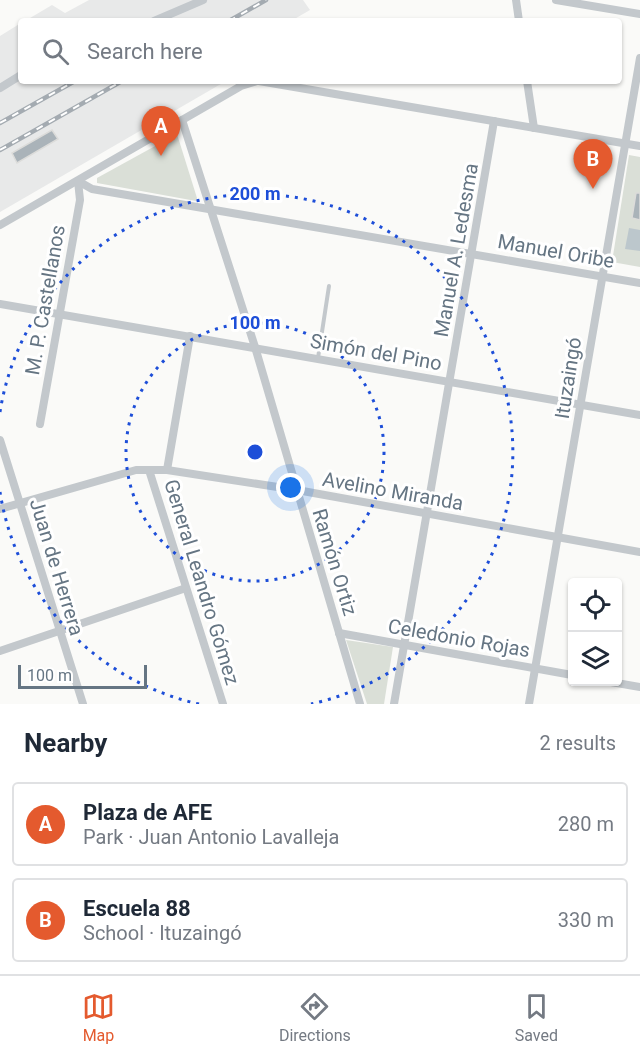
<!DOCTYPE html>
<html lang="en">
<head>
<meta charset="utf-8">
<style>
  body { margin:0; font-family:Roboto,sans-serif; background:#f6f6f7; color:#1f2937 }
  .controls { position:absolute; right:18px; bottom:18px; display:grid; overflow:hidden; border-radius:6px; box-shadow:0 2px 4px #0004 }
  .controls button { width:54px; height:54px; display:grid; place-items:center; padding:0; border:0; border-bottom:2px solid #e0e1e3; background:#fff; color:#1f2937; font:30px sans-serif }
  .scale { position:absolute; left:18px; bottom:15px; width:129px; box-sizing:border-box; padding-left:6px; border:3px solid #657583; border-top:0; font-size:16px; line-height:21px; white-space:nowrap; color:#657583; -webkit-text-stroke:4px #fff; paint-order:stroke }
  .you { position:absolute; left:291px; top:488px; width:21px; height:21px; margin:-15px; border:4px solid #fff; border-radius:50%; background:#1a73e8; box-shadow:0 0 0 9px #1a73e833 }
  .badge { display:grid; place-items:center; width:39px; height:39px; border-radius:50%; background:#e45a2e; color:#fff; font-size:20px; font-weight:700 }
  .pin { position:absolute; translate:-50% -50px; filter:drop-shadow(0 2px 3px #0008) }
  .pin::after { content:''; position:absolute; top:32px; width:21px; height:18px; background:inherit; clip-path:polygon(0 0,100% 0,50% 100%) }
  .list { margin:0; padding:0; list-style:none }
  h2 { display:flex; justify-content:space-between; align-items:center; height:78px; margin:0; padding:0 24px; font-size:26px }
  h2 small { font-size:20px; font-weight:400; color:#747a83 }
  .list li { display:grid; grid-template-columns:39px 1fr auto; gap:18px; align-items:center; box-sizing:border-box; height:84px; margin:0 12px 12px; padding:0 12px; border:2px solid #e0e1e3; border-radius:6px }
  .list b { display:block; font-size:22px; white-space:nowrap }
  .list p { margin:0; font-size:20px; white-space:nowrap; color:#747a83 }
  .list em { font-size:20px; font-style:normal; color:#747a83 }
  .icon { flex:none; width:33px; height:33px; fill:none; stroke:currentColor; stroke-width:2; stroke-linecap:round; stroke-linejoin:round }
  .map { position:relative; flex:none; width:640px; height:704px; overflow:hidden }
  .search { position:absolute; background:#fff; box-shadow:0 2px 4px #0004; left:18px; right:18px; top:18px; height:66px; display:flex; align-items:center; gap:15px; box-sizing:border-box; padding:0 21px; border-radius:6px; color:#747a83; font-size:22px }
  .sheet { height:270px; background:#fff }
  nav { display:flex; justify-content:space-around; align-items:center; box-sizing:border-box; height:84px; border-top:2px solid #e0e1e3; background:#fff; font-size:16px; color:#747a83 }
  nav a { display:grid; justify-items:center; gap:3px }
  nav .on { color:#e45a2e }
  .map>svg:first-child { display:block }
  .built { fill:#e8e9e9 }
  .green { fill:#dadfd7 }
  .water { fill:#bcc7cc }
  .building { fill:#aab3b9; stroke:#dcdcda; stroke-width:1.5 }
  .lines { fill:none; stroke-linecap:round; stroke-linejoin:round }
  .service { stroke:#c3c8cc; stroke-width:4 }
  .minor { stroke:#c3c8cc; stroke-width:8 }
  .rail-casing { stroke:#a4abb1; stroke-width:4.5 }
  .rail { stroke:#fff; stroke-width:2; stroke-dasharray:7; stroke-linecap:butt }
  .ring { fill:none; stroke:#1d4ed8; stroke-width:3; stroke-dasharray:3 6 }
  .labels { text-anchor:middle; stroke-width:6; stroke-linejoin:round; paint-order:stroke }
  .street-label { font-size:20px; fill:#657583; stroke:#fff }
  .centre { fill:#1d4ed8; stroke:#fff; stroke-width:3 }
  .ring-label { font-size:18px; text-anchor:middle; font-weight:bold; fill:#1d4ed8; stroke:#fff; stroke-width:6; stroke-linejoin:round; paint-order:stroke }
</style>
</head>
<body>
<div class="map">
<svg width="640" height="704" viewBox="0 0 640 704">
  <rect width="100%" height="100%" fill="#fafaf8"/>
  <g class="built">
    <path d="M 89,0 L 303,0 L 310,10 L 291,21 L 25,21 L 52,5 L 65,13 Z"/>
    <path d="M 21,23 L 21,81 L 226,81 L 0,212 L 0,36 Z"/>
  </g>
  <g class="green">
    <path d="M 177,134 L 197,198 L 196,201 L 97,183 L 97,178 Z"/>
    <path d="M 629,155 L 640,157 L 640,267 L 612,262 Z"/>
    <path d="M 346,640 L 393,647 L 384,704 L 367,704 Z"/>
  </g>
  <path class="water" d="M 629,228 L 640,230 L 640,251 L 625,249 Z"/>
  <g class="building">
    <path d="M 52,130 L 58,139 L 17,163 L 12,153 Z"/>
    <path d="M 636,193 L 640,193 L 640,220 L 632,218 Z"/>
  </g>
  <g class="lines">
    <path class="service" d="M 318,358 L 329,286"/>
    <g class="minor">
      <path d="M 516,0 L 519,21"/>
      <path d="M 556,0 L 640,14"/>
      <path d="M 154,21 L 203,0"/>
      <path d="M 259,81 L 640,146"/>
      <path d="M 527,81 L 534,128"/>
      <path d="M 0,88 L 21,75"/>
      <path d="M 182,120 L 255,347 L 360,704"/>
      <path d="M 78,181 L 92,189 L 640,283"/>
      <path d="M 0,225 L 241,86 L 257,81"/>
      <path d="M 0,304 L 640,415"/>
      <path d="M 40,424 L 80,200 L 78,181"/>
      <path d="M 0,440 L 83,704"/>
      <path d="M 149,470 L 223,704"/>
      <path d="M 167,470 L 190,336"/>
      <path d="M 0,509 L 136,470 L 167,470 L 297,490 L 640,552"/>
      <path d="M 339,633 L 572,675"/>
      <path d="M 0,651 L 186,588"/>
      <path d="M 611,682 L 640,687"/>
      <path d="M 394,704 L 494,121"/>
      <path d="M 529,704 L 640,58"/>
    </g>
    <defs>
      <g id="rail">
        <path d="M 229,21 L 266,0"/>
        <path d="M 0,123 L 75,81"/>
        <path d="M 0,150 L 122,81"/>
      </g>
    </defs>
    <use href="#rail" class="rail-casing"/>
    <use href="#rail" class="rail"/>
  </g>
  <g class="ring">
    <circle cx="255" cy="452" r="129"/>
    <path d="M199 704A258 258 0 0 1 0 492M0 412A258 258 0 1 1 311 704"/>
  </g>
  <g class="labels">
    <g class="street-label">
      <text transform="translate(456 250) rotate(-80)" y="7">Manuel A. Ledesma</text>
      <text transform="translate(556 251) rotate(10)" y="7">Manuel Oribe</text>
      <text transform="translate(45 300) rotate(-80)" y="7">M. P. Castellanos</text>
      <text transform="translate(376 352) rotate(10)" y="7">Simón del Pino</text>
      <text transform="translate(568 378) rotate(-81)" y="7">Ituzaingó</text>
      <text transform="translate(393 491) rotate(10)" y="7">Avelino Miranda</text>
      <text transform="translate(335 562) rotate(73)" y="7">Ramón Ortiz</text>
      <text transform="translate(57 567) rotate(73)" y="7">Juan de Herrera</text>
      <text transform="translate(202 582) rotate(73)" y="7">General Leandro Gómez</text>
      <text transform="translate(459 638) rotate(10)" y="7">Celedonio Rojas</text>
    </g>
  </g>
  <circle cx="255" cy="452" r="9" class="centre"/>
  <g class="ring-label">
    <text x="255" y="200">200 m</text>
    <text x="255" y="329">100 m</text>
  </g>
</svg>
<div class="controls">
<button><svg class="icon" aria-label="locate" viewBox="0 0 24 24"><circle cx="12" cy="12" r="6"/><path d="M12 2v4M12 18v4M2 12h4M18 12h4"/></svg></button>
<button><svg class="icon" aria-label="layers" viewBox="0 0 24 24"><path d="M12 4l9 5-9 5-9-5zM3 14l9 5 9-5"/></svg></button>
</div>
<div class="scale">100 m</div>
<div class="you"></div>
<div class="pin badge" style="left:161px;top:156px">A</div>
<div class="pin badge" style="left:593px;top:189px">B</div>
<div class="search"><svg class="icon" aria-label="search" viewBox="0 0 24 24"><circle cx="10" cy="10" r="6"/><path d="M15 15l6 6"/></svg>Search here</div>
</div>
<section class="sheet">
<h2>Nearby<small>2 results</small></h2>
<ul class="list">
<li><span class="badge">A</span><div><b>Plaza de AFE</b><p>Park · Juan Antonio Lavalleja</p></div><em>280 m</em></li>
<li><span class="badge">B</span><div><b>Escuela 88</b><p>School · Ituzaingó</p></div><em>330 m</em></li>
</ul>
</section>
<nav>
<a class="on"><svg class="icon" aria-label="map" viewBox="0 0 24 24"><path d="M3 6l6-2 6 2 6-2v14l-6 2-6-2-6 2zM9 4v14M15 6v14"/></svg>Map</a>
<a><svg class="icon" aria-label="directions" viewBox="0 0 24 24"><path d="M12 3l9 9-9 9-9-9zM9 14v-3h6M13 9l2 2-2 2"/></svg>Directions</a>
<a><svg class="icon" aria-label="saved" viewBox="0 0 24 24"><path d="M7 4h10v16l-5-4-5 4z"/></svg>Saved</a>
</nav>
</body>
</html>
